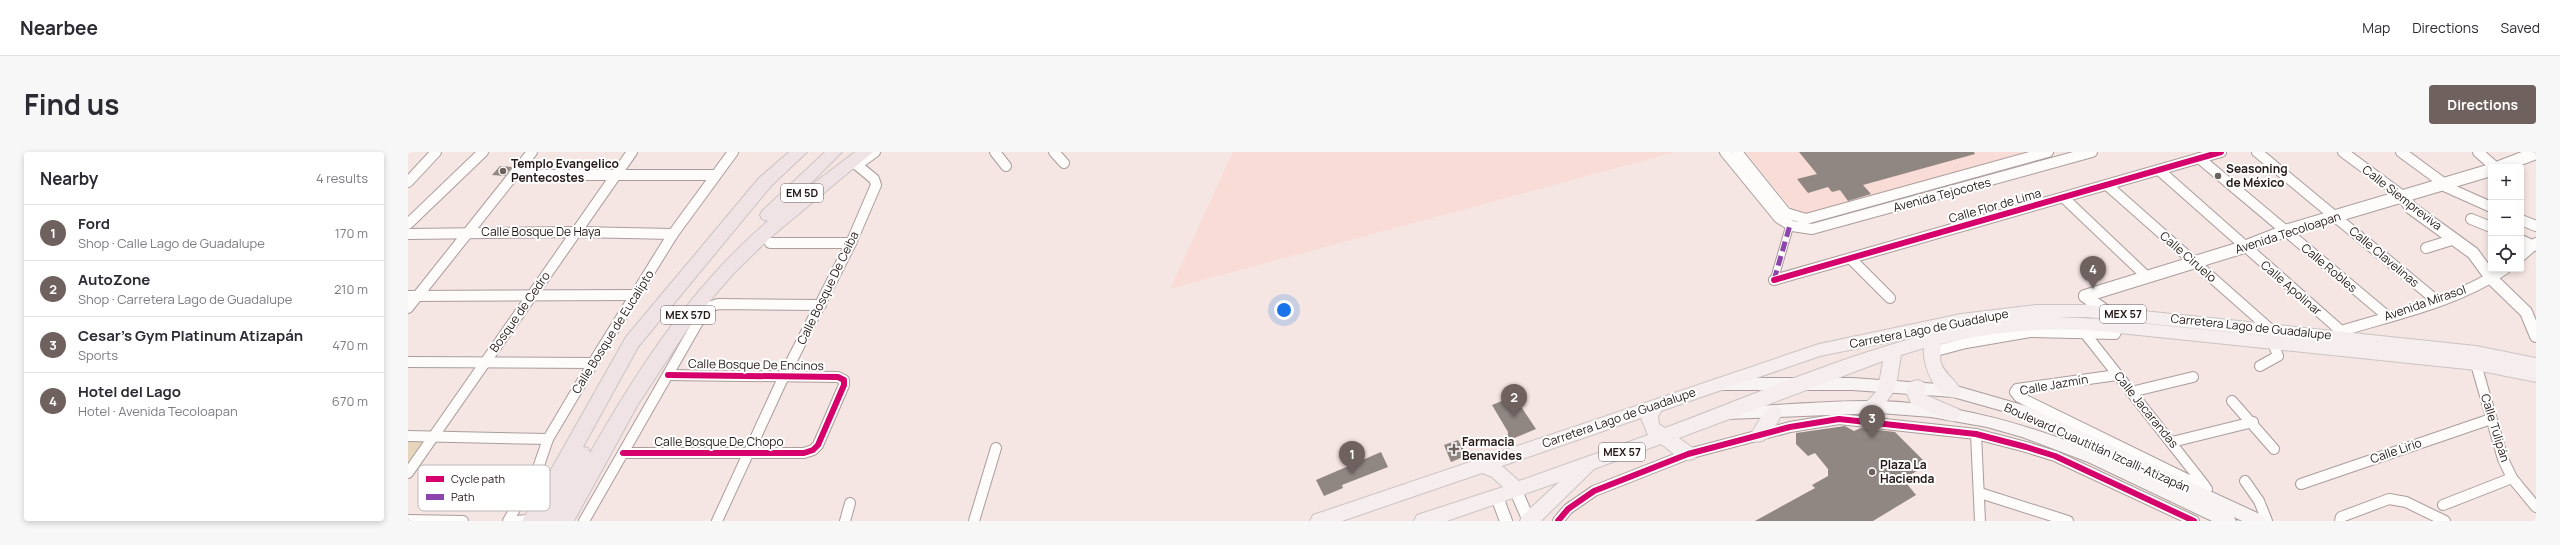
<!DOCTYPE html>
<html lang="en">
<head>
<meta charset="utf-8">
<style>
  body { margin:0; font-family:Manrope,sans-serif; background:#f7f7f7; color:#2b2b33 }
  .controls { position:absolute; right:12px; top:12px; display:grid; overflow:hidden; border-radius:4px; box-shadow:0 2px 6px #0003 }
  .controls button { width:36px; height:36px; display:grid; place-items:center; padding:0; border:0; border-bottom:1px solid #e1e1e2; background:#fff; color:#2b2b33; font:20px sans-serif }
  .you { position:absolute; left:876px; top:158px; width:14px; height:14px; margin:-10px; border:3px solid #fff; border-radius:50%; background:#1a73e8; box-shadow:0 0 0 6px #1a73e833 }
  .badge { display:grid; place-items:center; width:26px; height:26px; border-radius:50%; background:#6e615e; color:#fff; font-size:13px; font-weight:700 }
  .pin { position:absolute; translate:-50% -33px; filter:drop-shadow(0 1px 2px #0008) }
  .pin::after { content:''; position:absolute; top:21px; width:14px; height:12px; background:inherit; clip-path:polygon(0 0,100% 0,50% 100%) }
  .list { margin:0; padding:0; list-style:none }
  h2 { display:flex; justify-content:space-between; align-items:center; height:52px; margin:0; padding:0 16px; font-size:17px }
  h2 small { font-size:13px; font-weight:400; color:#7c7c81 }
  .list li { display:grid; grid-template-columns:26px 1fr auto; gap:12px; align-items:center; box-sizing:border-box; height:56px; padding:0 16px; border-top:1px solid #e1e1e2 }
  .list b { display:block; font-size:15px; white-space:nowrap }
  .list p { margin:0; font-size:13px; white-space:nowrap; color:#7c7c81 }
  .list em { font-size:13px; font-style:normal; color:#7c7c81 }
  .icon { flex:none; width:22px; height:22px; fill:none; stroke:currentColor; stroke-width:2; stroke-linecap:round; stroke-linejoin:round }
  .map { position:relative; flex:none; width:2128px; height:369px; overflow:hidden; border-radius:4px }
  header { display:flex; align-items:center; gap:24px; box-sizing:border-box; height:56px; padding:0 20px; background:#fff; border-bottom:1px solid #e1e1e2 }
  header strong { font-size:19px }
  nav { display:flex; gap:22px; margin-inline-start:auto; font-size:14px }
  .intro { display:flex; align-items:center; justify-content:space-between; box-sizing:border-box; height:96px; padding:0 24px }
  h1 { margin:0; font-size:28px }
  .button { padding:10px 18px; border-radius:4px; background:#6e615e; color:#fff; font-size:14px; font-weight:700 }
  main { display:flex; gap:24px; padding:0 24px }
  aside { flex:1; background:#fff; border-radius:4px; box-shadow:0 2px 6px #0003 }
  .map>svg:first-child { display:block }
  .built { fill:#f9dcd6 }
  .green { fill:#e8d6bc }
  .building { fill:#918782 }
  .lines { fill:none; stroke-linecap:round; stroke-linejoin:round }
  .pedestrian-casing { stroke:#aa9d9c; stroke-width:9 }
  .minor-casing { stroke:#aa9d9c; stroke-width:12 }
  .tertiary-casing { stroke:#aa9d9c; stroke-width:14 }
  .secondary-casing { stroke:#aa9d9c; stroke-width:2 }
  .primary-casing { stroke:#cbc4c2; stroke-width:2 }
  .motorway-casing { stroke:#cbc4c2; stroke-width:2 }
  .pedestrian { stroke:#fefbfb; stroke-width:7 }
  .minor { stroke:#fefbfb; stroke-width:10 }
  .tertiary { stroke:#fefbfb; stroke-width:12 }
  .secondary { fill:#f9f4f4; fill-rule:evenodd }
  .primary { fill:#f5edee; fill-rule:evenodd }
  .motorway { fill:#f0e3e6; fill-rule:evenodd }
  .quiet { stroke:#8e44ad; stroke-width:5; stroke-dasharray:10 5; stroke-linecap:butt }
  .cycleway-casing { stroke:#fff; stroke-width:8 }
  .cycleway { stroke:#d6006c; stroke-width:6 }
  .poi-dot { fill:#6e615e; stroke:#fff; stroke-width:1.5 }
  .labels { text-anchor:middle; stroke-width:4; stroke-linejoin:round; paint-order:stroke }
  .shield { fill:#fff; stroke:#665e5d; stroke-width:1 }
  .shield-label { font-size:11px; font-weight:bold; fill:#251917 }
  .poi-label { font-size:12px; font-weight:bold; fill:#251917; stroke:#fff; text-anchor:start }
  .street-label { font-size:12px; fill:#251917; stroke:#fff }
  .key { fill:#fff; stroke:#bebab9; stroke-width:1 }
  .key-label { font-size:11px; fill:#251917 }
</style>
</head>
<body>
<header>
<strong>Nearbee</strong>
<nav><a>Map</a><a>Directions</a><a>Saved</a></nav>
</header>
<div class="intro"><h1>Find us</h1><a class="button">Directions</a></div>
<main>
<aside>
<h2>Nearby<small>4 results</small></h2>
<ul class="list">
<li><span class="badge">1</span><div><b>Ford</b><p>Shop · Calle Lago de Guadalupe</p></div><em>170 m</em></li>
<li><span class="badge">2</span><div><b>AutoZone</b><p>Shop · Carretera Lago de Guadalupe</p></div><em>210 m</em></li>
<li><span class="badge">3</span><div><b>Cesar's Gym Platinum Atizapán</b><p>Sports</p></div><em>470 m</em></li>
<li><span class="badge">4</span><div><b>Hotel del Lago</b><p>Hotel · Avenida Tecoloapan</p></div><em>670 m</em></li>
</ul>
</aside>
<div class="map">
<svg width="2128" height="369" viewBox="0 0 2128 369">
  <rect width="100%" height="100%" fill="#f5e6e3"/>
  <g class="built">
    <path d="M 825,0 L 1267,0 L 762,137 Z"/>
    <path d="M 1338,0 L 1619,0 L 1394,63 L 1387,61 Z"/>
  </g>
  <path class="green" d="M 0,284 L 26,284 L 0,319 Z"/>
  <g class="building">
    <path d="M 1391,0 L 1566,0 L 1567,2 L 1455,33 L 1463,42 L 1440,49 L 1432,38 L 1424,40 L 1420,35 L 1400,41 L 1389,27 L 1409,22 Z"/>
    <path d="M 92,14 L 104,15 L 97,24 L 84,23 Z"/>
    <path d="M 1106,244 L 1128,277 L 1099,289 L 1100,280 L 1084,253 Z"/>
    <path d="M 1437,274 L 1446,279 L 1453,276 L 1487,280 L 1516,309 L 1514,316 L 1495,327 L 1508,343 L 1465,369 L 1347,369 L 1407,336 L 1404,333 L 1420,324 L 1420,317 L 1407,301 L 1400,304 L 1388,292 L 1388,281 Z"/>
    <path d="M 1050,288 L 1057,300 L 1055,305 L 1043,310 L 1036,293 Z"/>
    <path d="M 973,300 L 980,315 L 934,333 L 935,336 L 916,344 L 908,328 Z"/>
  </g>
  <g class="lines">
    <defs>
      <path id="pedestrian" d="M 1366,128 L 1382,73"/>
      <g id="minor">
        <path d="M 587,0 L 598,14"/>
        <path d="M 646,0 L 656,11"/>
        <path d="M 1317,0 L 1371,66 L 1384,74 L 1404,77 L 1684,0"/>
        <path d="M 1329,0 L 1378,61 L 1398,67 L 1640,0"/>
        <path d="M 1849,0 L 2029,149"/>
        <path d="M 1935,0 L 1996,45"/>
        <path d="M 1993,0 L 2038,33"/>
        <path d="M 2070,0 L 2087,15"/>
        <path d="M 1791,6 L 1979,164"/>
        <path d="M 1751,18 L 1933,179 L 1939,191"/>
        <path d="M 106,23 L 307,23"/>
        <path d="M 0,30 L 28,0"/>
        <path d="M 1699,33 L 1862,177"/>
        <path d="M 2036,34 L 2083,55"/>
        <path d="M 1656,46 L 1737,123"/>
        <path d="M 2063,67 L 2083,75"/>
        <path d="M 2113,68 L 2128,74"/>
        <path d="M 0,72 L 75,0"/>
        <path d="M 0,82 L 169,80 L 265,82"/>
        <path d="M 2113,88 L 2126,94"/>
        <path d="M 362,91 L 443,91"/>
        <path d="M 2018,96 L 2047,87"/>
        <path d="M 2113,104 L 2128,91"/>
        <path d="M 1443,107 L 1482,146"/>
        <path d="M 1366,128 L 1813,0"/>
        <path d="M 0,144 L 228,143"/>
        <path d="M 0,156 L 124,0"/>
        <path d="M 1933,179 C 1989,162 2048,150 2097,117"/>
        <path d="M 1676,180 L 1797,334"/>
        <path d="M 1524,200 L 1558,191 L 1622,180 L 1707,182 L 1710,175"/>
        <path d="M 0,210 L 185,211"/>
        <path d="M 2068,212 L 2095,307 L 2104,326 L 2128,355"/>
        <path d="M 1852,214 L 1870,204 L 1865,191"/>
        <path d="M 1709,223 L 1609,237 L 1607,240 L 1611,245 L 1799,337 L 1796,344"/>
        <path d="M 1723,240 L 1785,225"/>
        <path d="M 1824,249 L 1866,297"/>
        <path d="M 1568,282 L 1572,369"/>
        <path d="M 0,284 L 140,287"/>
        <path d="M 1764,290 L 1845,270"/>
        <path d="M 215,301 L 396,301 L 405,298 L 410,293 L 436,233 L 436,228 L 430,225 L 260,223"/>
        <path d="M 0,321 L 224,0"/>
        <path d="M 1837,329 L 1851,349 L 1859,369"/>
        <path d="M 1893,332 L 2083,267"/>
        <path d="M 1572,341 L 1660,369"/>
        <path d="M 2035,353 L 2104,326"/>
        <path d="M 0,368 L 55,369"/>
        <path d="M 100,369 L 129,319 L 140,287 L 185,211 L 265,82 L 325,0"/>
        <path d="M 109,369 L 118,368"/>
        <path d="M 176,369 L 294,163 L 301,155 L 310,152 L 413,153"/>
        <path d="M 309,369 L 376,224 L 443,91 L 468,33 L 466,27 L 449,13 L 467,0"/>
        <path d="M 437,369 L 442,351"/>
        <path d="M 566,369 L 588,296"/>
        <path d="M 1150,369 L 1160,357 L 1186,339 L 1280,302 L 1382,275 L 1431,267 L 1568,282 L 1618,295 L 1647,304 L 1786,369"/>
        <path d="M 1932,369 L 1933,365 L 1981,347 L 1998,350 L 2037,369"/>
      </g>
      <g id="tertiary">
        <path d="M 2091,15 L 2128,1"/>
        <path d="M 1996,45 L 2003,56 L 2065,101 L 2084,127 L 2118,160 L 2128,184"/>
        <path d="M 1677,144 L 1836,95 L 1877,79 L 2083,18"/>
        <path d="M 1677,144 L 1700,161"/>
        <path d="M 1108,339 L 1121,369"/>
        <path d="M 1089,345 L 1098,369"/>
      </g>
      <path id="secondary" d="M 1312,226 L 1444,226 L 1545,233 L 1618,254 L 1856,364 L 1858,369 L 1834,369 L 1826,365 L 1828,369 L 1804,369 L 1680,310 L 1614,285 L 1579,275 L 1523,265 L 1472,261 L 1319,267 L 1314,265 L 1312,261 L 1314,257 L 1319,255 C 1370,254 1420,248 1471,249 C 1545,251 1616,271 1685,299 L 1609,263 L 1545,245 L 1444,238 L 1312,238 L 1307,236 L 1305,232 L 1307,228 Z"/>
      <g id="primary">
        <path d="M 1628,153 L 1679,153 L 2068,194 L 2128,206 L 2128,230 L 2068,218 L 1692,179 C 1638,175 1586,179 1533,192 C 1528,221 1542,218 1553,239 L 1551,244 C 1529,251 1514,214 1516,196 L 1493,203 C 1489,225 1490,240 1473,255 C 1467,261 1464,262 1456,260 L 1454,255 L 1470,238 L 1475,209 L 1271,286 L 1286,297 L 1289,302 L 1286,307 C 1274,311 1263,299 1253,292 L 1186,317 L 1133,369 L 1112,369 L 1115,363 L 1151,330 L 1039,369 L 1006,369 L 1009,363 L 1095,335 L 1084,325 L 1074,321 L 934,369 L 902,369 L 905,363 L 911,361 L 1411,192 L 1553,162 ZM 1649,165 L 1679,165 L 1887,187 L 1692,167 ZM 1565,173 C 1464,190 1354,240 1257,276 L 1251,272 L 1250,265 L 1253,259 L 1412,204 ZM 1233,266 L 1240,283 L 1111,329 L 1094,314 Z"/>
        <path d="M 1509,228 L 1515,230 L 1517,235 L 1515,242 L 1550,257 L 1552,262 L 1550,267 L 1544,269 L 1538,267 L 1503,251 L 1498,239 L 1503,230 Z"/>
        <path d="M 1366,254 L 1372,256 L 1374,261 C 1368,273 1360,294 1345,289 L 1342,284 C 1348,274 1355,258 1366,254 Z"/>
      </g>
      <path id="motorway" d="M 381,0 L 399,0 L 363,34 L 230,195 L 175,295 L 180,296 L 182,301 C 231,215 284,134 360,69 L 354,67 L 352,63 L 354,59 L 417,0 L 434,0 L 393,41 L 447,0 L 465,0 L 363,85 L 326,121 L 286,167 L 229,254 L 166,369 L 114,369 L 218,185 L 351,26 Z"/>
    </defs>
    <use href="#pedestrian" class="pedestrian-casing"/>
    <use href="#minor" class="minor-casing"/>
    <use href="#tertiary" class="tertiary-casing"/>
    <use href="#secondary" class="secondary-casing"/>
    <use href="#primary" class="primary-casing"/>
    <use href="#motorway" class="motorway-casing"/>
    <use href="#pedestrian" class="pedestrian"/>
    <use href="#minor" class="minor"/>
    <use href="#tertiary" class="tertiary"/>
    <use href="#secondary" class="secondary"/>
    <use href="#primary" class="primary"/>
    <use href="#motorway" class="motorway"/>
    <path class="quiet" d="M 1366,128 L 1382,73"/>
    <defs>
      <g id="cycleway">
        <path d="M 1366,128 L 1813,0"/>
        <path d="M 215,301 L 396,301 L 405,298 L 410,293 L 436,233 L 436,228 L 430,225 L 260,223"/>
        <path d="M 1150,369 L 1160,357 L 1186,339 L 1280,302 L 1382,275 L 1431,267 L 1568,282 L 1618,295 L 1647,304 L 1786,369"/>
      </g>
    </defs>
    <use href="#cycleway" class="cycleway-casing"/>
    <use href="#cycleway" class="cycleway"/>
  </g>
  <g class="poi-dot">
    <circle cx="95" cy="19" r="4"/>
    <circle cx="1810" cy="24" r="4"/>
    <path d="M1044 291h4v4h4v4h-4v4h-4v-4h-4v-4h4z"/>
    <circle cx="1464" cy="320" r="4"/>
  </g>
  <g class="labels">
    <g class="shield">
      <rect x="373" y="32" width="42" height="18" rx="3"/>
      <rect x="1692" y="153" width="46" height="18" rx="3"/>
      <rect x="253" y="154" width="54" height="18" rx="3"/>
      <rect x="1191" y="291" width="46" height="18" rx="3"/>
    </g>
    <g class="shield-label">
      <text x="394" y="45">EM 5D</text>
      <text x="1715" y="166">MEX 57</text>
      <text x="280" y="167">MEX 57D</text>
      <text x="1214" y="304">MEX 57</text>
    </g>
    <g class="poi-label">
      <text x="103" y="16">Templo Evangelico<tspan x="103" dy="14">Pentecostes</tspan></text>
      <text x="1818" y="21">Seasoning<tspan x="1818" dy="14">de México</tspan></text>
      <text x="1054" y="294">Farmacia<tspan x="1054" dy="14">Benavides</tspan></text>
      <text x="1472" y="317">Plaza La<tspan x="1472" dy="14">Hacienda</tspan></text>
    </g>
    <g class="street-label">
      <text transform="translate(1534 43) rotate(-15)" y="4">Avenida Tejocotes</text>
      <text transform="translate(1994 46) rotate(38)" y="4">Calle Siempreviva</text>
      <text transform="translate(1587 54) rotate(-16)" y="4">Calle Flor de Lima</text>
      <text x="133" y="84">Calle Bosque De Haya</text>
      <text transform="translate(1880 81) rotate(-18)" y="4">Avenida Tecoloapan</text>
      <text transform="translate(1780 105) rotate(41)" y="4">Calle Ciruelo</text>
      <text transform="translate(1976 105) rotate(40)" y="4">Calle Clavelinas</text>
      <text transform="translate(1921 116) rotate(40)" y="4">Calle Robles</text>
      <text transform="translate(420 136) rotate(-64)" y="4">Calle Bosque De Ceiba</text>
      <text transform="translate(1883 136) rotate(41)" y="4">Calle Apolinar</text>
      <text transform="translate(2017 151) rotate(-19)" y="4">Avenida Mirasol</text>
      <text transform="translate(112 160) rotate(-55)" y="4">Bosque de Cedro</text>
      <text transform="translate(1843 175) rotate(6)" y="4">Carretera Lago de Guadalupe</text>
      <text transform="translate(1521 177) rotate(-11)" y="4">Carretera Lago de Guadalupe</text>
      <text transform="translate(205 180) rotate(-58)" y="4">Calle Bosque de Eucalipto</text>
      <text transform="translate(348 213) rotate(1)" y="4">Calle Bosque De Encinos</text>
      <text transform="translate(1646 233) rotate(-10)" y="4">Calle Jazmín</text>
      <text transform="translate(1738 258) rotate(51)" y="4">Calle Jacarandas</text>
      <text transform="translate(1211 266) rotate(-19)" y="4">Carretera Lago de Guadalupe</text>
      <text transform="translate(2087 276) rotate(73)" y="4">Calle Tulipán</text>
      <text x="311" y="294">Calle Bosque De Chopo</text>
      <text transform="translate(1689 296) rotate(24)" y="4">Boulevard Cuautitlán Izcalli-Atizapán</text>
      <text transform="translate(1988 299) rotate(-19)" y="4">Calle Lirio</text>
    </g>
  </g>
  <rect x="10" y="313" width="132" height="46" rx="6" class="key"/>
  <rect x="18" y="324" width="18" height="6" fill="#d6006c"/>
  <rect x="18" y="342" width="18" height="6" fill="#8e44ad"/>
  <g class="key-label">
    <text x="43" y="331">Cycle path</text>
    <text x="43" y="349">Path</text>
  </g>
</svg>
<div class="controls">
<button>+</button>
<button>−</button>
<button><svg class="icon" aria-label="locate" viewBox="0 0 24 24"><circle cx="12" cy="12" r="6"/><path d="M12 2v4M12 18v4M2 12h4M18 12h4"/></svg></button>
</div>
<div class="you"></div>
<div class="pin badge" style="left:944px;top:322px">1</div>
<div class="pin badge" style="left:1106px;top:265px">2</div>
<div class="pin badge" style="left:1464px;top:286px">3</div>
<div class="pin badge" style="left:1685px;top:137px">4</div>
</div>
</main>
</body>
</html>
